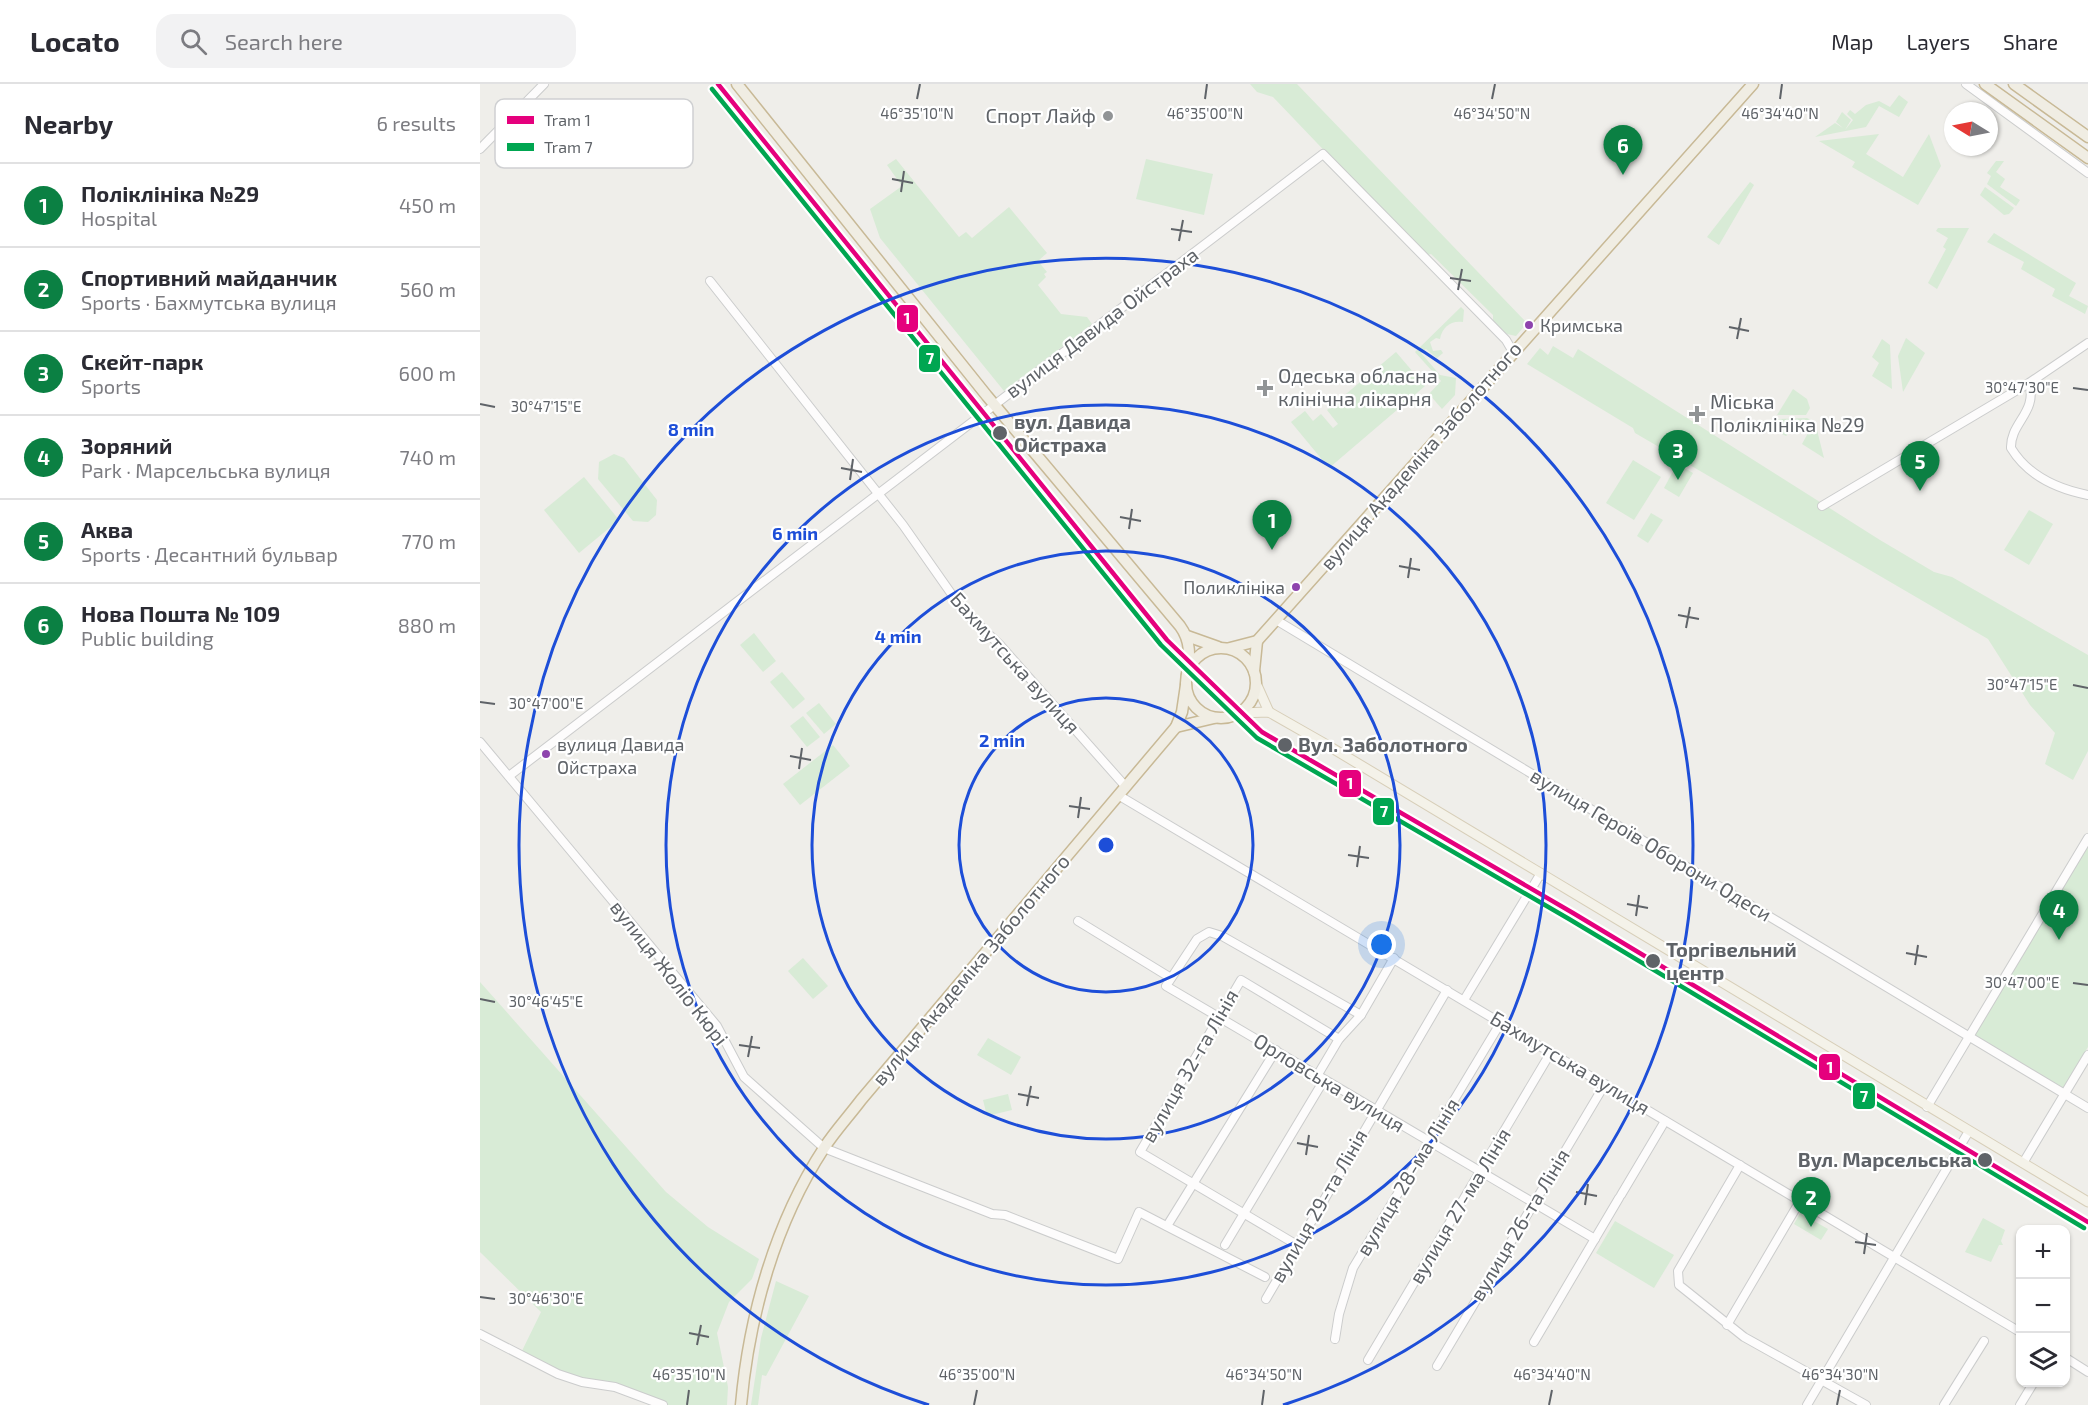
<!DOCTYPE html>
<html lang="en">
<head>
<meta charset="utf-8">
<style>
  body { margin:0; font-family:"Exo 2",sans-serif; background:#f2f2f3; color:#2b2b33 }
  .controls { position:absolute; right:18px; bottom:18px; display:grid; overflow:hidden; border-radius:12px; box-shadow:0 2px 4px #0004 }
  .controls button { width:54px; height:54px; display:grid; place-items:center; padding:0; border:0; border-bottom:2px solid #e1e1e2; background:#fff; color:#2b2b33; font:30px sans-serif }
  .compass { position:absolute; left:1464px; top:18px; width:54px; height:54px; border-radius:50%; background:#fff; box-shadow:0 2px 4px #0004; rotate:280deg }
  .you { position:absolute; left:902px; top:861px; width:21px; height:21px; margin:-15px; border:4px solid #fff; border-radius:50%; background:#1a73e8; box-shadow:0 0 0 9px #1a73e833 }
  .badge { display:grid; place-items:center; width:39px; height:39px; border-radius:50%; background:#0b8043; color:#fff; font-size:20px; font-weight:700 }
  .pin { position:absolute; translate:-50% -50px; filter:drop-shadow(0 2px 3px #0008) }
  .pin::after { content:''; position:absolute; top:32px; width:21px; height:18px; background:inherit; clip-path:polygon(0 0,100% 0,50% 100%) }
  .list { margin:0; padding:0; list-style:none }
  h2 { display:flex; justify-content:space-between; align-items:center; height:78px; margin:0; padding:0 24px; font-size:26px }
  h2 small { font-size:20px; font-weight:400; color:#7c7c81 }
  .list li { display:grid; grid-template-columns:39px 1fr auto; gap:18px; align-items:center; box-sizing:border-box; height:84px; padding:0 24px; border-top:2px solid #e1e1e2 }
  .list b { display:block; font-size:22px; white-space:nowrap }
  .list p { margin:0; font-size:20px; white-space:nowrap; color:#7c7c81 }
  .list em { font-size:20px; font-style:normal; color:#7c7c81 }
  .icon { flex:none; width:33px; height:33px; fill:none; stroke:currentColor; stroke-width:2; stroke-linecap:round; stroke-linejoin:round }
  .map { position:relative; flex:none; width:1608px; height:1321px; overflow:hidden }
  header { display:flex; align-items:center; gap:36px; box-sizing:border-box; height:84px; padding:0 30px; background:#fff; border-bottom:2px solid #e1e1e2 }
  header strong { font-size:28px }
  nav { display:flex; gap:33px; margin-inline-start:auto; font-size:21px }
  .search { width:420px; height:54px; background:#f2f2f3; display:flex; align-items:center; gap:15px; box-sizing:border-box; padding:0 21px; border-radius:18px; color:#7c7c81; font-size:22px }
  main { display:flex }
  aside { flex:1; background:#fff }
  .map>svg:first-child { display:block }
  .green { fill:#d8ebd6 }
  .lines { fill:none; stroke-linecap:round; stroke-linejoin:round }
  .minor-casing { stroke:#cbcccc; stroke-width:10 }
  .major-casing { stroke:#d7ceb8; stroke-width:11 }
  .highway-casing { stroke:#c8b996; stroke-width:13 }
  .minor { stroke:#fdfcfc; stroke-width:8 }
  .major { stroke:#f4f2e9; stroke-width:9 }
  .highway { stroke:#f0ede3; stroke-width:10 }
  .tram-1-casing { stroke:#fff; stroke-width:9 }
  .tram-2-casing { stroke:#fff; stroke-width:9 }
  .tram-1 { stroke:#e5007d; stroke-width:4.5 }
  .tram-2 { stroke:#00a651; stroke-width:4.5 }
  .ticks { fill:none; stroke:#5f6368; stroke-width:2 }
  .ring { fill:none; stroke:#1d4ed8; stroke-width:3 }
  .poi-dot { fill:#919496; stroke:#fff; stroke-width:2 }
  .bus-dot { fill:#8e44ad; stroke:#fff; stroke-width:2 }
  .stop-dot { fill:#5f6368; stroke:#fff; stroke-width:2 }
  .labels { text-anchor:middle; stroke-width:4.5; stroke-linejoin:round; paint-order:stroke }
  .bus-label { font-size:18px; fill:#5f6368; stroke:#fff; text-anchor:start }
  .poi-label { font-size:20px; fill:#5f6368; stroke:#fff; text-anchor:start }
  .street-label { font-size:20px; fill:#5f6368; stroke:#fff }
  .stop-label { font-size:20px; font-weight:bold; fill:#5f6368; stroke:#fff; text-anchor:start }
  .key { fill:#fff; stroke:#cfd0d2; stroke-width:1.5 }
  .key-label { font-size:16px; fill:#5f6368 }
  .ticks-label { font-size:15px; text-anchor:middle; fill:#5f6368; stroke:#fff; stroke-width:4.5; stroke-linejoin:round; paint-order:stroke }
  .centre { fill:#1d4ed8; stroke:#fff; stroke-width:3 }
  .ring-label { font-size:18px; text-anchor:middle; font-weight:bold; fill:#1d4ed8; stroke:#fff; stroke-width:4.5; stroke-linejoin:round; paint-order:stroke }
  .line-badge { stroke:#fff; stroke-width:2 }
  .badge-label { font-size:16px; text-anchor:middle; font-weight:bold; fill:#fff }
</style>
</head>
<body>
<header>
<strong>Locato</strong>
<div class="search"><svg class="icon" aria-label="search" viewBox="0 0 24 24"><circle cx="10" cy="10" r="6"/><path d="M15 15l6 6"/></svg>Search here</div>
<nav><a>Map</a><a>Layers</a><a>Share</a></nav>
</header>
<main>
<aside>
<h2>Nearby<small>6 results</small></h2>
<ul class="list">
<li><span class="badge">1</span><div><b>Поліклініка №29</b><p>Hospital</p></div><em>450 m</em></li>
<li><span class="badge">2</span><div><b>Спортивний майданчик</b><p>Sports · Бахмутська вулиця</p></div><em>560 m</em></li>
<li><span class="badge">3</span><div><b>Скейт-парк</b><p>Sports</p></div><em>600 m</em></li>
<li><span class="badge">4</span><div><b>Зоряний</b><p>Park · Марсельська вулиця</p></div><em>740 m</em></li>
<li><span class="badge">5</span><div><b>Аква</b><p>Sports · Десантний бульвар</p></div><em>770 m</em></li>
<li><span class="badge">6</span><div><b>Нова Пошта № 109</b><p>Public building</p></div><em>880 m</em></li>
</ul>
</aside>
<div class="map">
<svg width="1608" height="1321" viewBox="0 0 1608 1321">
  <rect width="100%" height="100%" fill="#efeeea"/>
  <g class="green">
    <path d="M 770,0 L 817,0 L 1047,239 L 1036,252 L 1027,250 L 1013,238 L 1013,231 L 951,170 L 945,172 L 793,13 L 777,8 Z"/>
    <path d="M 1419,11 L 1428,18 L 1419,33 L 1399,22 L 1386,43 L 1335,53 L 1355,39 L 1363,44 L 1356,38 L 1362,28 L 1371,36 L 1365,46 L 1373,36 L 1367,30 L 1370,26 L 1375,30 L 1386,21 L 1399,17 L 1410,23 Z"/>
    <path d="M 1399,50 L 1386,70 L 1423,93 L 1449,50 L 1461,82 L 1438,121 L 1372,83 L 1375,78 L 1339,57 Z"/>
    <path d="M 416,75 L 479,153 L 486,148 L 492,154 L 529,123 L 567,169 L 558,177 L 567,188 L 564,190 L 566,193 L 558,201 L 581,230 L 607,233 L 612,240 L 524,307 L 400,154 L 390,125 L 422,102 L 407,81 Z"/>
    <path d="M 666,75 L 733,90 L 724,131 L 656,115 Z"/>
    <path d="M 1516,77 L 1524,77 L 1516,88 L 1525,95 L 1520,103 L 1540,116 L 1536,122 L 1507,100 L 1511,92 L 1507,89 Z"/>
    <path d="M 1270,98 L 1274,101 L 1239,161 L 1227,153 Z"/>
    <path d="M 1505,103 L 1534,124 L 1529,130 L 1524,131 L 1500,111 Z"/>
    <path d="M 1458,144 L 1489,144 L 1457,205 L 1448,199 L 1466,165 L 1463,163 L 1468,154 L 1456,147 Z"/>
    <path d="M 1514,149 L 1596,199 L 1589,212 L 1608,222 L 1605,230 L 1572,212 L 1575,205 L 1541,185 L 1544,178 L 1507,158 Z"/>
    <path d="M 981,223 L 984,226 L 983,238 C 971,236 962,243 960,255 L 956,254 L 950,258 L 953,267 L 961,266 L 963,269 L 957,274 L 946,265 L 941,269 L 960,291 L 976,294 L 975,311 L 962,325 L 949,310 L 961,297 L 935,268 Z"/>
    <path d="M 1426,254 L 1445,269 L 1423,308 L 1418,272 Z"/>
    <path d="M 1402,255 L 1410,261 L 1412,305 L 1392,292 L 1399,279 L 1392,273 Z"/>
    <path d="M 1073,262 L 1093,274 L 1098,265 L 1400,456 L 1454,488 L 1472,493 L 1608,571 L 1608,667 L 1593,696 L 1565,680 L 1575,649 L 1550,621 L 1508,555 L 1155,349 L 1153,344 L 1047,280 L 1060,264 L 1068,271 Z"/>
    <path d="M 916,268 L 945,302 L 849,384 L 811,338 L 825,327 L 833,337 L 841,330 L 853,344 L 858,340 L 847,326 Z"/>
    <path d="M 1313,305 L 1327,315 L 1330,324 L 1326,331 L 1297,331 Z"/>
    <path d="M 1327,334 L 1335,338 L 1344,374 L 1322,360 L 1328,349 L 1317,341 L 1306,352 L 1290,344 L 1295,335 Z"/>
    <path d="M 134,370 L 144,374 L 177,416 L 176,431 L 168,438 L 153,437 L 118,395 L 119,378 Z"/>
    <path d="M 1153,376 L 1181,393 L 1154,436 L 1126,419 Z"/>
    <path d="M 1197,380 L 1213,389 L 1199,413 L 1184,404 Z"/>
    <path d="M 104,393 L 139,436 L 99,469 L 64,426 Z"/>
    <path d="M 1549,426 L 1573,440 L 1549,481 L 1524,466 Z"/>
    <path d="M 1171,429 L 1183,436 L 1168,459 L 1157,452 Z"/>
    <path d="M 274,549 L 296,577 L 283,588 L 260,561 Z"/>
    <path d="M 302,588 L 325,615 L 313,625 L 290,598 Z"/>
    <path d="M 339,619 L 356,640 L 344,650 L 326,629 Z"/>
    <path d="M 323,632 L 340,653 L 327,663 L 310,642 Z"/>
    <path d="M 353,661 L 370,682 L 320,721 L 303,700 Z"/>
    <path d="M 1608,761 L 1608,963 L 1583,1004 L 1493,950 Z"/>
    <path d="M 323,874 L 348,902 L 333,915 L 308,887 Z"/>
    <path d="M 0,898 L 186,1108 L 228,1143 L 279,1175 L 272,1195 L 249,1218 L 237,1249 L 248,1303 L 247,1321 L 183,1321 L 135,1303 L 102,1298 L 40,1271 L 61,1228 L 0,1168 Z"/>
    <path d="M 508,954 L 541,973 L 531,991 L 497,971 Z"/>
    <path d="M 528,1010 L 532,1026 L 507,1032 L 503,1016 Z"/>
    <path d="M 1320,1129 L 1348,1145 L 1341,1156 L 1314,1140 Z"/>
    <path d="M 1503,1134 L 1525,1146 L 1521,1157 L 1523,1161 L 1519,1161 L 1511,1178 L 1485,1168 Z"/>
    <path d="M 1135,1137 L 1194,1171 L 1174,1204 L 1116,1169 Z"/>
    <path d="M 296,1197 L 329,1212 L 286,1292 L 282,1291 L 278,1321 L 271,1321 L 281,1254 Z"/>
  </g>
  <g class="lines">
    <defs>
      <g id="minor">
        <path d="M 1486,0 L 1608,89"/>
        <path d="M 0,65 L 64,0"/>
        <path d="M 230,197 L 423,441 L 482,525 L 521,562 L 646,703"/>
        <path d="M 1549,299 C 1558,328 1530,339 1531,364 C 1548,392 1577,405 1608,411"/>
        <path d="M 1342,422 L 1549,299 L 1608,259"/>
        <path d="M 796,536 L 1608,1024"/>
        <path d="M 0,658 L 237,942 L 264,993 L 344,1064 L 512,1130 L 525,1131 L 638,1175 L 659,1128 L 785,1193"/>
        <path d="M 29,692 L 843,70 L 1026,256 L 1033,268"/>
        <path d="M 638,711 L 1540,1248"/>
        <path d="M 598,837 L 691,894"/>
        <path d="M 984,916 L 1061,789"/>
        <path d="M 881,931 L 742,852 L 729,848 L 717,855 L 686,902 L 1115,1155"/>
        <path d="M 837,992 L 859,955 L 881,931 L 914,874"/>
        <path d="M 1447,1023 L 1608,754"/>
        <path d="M 1543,1079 L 1608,971"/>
        <path d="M 1260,1081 L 1198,1187 L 1199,1201 L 1264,1253 L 1386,1321"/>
        <path d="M 1141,1111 L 1185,1037"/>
        <path d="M 687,1142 L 796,966"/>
        <path d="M 745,1161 L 844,996"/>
        <path d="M 817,1161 L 660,1068 L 761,896 L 859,955"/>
        <path d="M 786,1215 L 967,906"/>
        <path d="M 1247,1241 L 1320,1117"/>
        <path d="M 0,1250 L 78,1290 L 102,1298 L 135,1303 L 183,1321"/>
        <path d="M 855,1255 L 859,1230 L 873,1184 L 1021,938"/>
        <path d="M 1054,1258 L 1139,1114"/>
        <path d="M 1586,1274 L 1608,1288"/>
        <path d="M 888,1276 L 1071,968"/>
        <path d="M 957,1282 L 1125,1000"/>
        <path d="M 1327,1321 L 1489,1047"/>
        <path d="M 1464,1321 L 1504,1257"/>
        <path d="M 1540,1321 L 1554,1298"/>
      </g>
      <g id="major">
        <path d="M 776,599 L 789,628"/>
        <path d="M 759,629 L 789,628 L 847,661 L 1608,1118"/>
      </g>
      <g id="highway">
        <path d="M 257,0 L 507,312 L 700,542 C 711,557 710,572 707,590"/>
        <path d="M 1505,0 L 1608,74"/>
        <path d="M 1534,0 L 1608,53"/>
        <path d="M 707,552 L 738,563"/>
        <circle cx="741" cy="599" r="35"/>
        <path d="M 750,564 L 777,557 L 1273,0"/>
        <path d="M 774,587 L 777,557"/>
        <path d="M 696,643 L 734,634"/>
        <path d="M 261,1321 C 269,1232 295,1139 344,1064 C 355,1047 369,1032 381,1016 L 696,643 L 702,628 L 706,601"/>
      </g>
    </defs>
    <use href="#minor" class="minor-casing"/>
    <use href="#major" class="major-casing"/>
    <use href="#highway" class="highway-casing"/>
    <use href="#minor" class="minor"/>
    <use href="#major" class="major"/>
    <use href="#highway" class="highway"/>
    <defs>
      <path id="tram-1" d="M 238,0 L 687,556 L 782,648 L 1093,829 L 1608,1138"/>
      <path id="tram-2" d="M 232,5 L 681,561 L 777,654 L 1089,835 L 1604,1144"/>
    </defs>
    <use href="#tram-1" class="tram-1-casing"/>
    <use href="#tram-2" class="tram-2-casing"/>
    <use href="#tram-1" class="tram-1"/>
    <use href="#tram-2" class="tram-2"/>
  </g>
  <path class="ticks" d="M 437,15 L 440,0M 725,15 L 727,0M 1012,15 L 1015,0M 1300,15 L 1302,0M 412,95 L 433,99M 421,108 L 424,87M 691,145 L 712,148M 699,157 L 703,136M 970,194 L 991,197M 978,206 L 982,185M 1249,243 L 1269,247M 1257,255 L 1261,234M 1593,304 L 1608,306M 0,320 L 15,323M 361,384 L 382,388M 370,396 L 373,375M 640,433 L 661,437M 649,445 L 652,425M 919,482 L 940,486M 928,494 L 931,474M 1198,531 L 1219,535M 1206,544 L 1210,523M 1593,601 L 1608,604M 0,618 L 15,620M 310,672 L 331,676M 319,685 L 322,664M 589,722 L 610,725M 598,734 L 601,713M 868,771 L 889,774M 877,783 L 880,762M 1147,820 L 1168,824M 1156,832 L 1159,811M 1426,869 L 1447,873M 1435,881 L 1438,861M 1593,899 L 1608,901M 0,915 L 15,918M 259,961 L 280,964M 268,973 L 272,952M 538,1010 L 559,1014M 547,1022 L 551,1002M 817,1059 L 838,1063M 826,1071 L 829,1051M 1096,1108 L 1117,1112M 1105,1121 L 1108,1100M 1375,1158 L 1396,1161M 1384,1170 L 1387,1149M 0,1213 L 15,1215M 209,1249 L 229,1253M 217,1261 L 221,1241M 207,1321 L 209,1306M 494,1321 L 497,1306M 782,1321 L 784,1306M 1069,1321 L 1072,1306M 1357,1321 L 1360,1306"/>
  <g class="ring">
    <circle cx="626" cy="761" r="147"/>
    <circle cx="626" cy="761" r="294"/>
    <circle cx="626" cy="761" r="440"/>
    <path d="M449 1321A587 587 0 1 1 803 1321"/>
  </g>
  <g class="poi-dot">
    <circle cx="628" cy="32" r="6"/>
    <path d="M782 295h6v6h6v6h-6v6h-6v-6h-6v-6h6z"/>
    <path d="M1214 321h6v6h6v6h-6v6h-6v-6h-6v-6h6z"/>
  </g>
  <g class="bus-dot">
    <circle cx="1049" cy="241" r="5"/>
    <circle cx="816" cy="503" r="5"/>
    <circle cx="66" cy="670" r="5"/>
  </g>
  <g class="stop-dot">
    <circle cx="520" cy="349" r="8"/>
    <circle cx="805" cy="661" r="8"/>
    <circle cx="1173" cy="877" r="8"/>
    <circle cx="1505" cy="1076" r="8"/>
  </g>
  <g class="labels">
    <g class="bus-label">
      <text x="1060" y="248">Кримська</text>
      <text x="805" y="510" text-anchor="end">Поликлініка</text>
      <text x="77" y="667">вулиця Давида<tspan x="77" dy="23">Ойстраха</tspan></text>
    </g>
    <g class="poi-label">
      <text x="616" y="39" text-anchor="end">Спорт Лайф</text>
      <text x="798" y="299">Одеська обласна<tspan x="798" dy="23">клінічна лікарня</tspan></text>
      <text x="1230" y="325">Міська<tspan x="1230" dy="23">Поліклініка №29</tspan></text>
    </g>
    <g class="street-label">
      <text transform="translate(622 239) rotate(-37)" y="7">вулиця Давида Ойстраха</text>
      <text transform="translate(941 372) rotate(-49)" y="7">вулиця Академіка Заболотного</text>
      <text transform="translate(535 579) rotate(48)" y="7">Бахмутська вулиця</text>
      <text transform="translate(1171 761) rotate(31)" y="7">вулиця Героїв Оборони Одеси</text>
      <text transform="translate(491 886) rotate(-50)" y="7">вулиця Академіка Заболотного</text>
      <text transform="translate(189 889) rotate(52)" y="7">вулиця Жоліо Кюрі</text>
      <text transform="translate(1090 979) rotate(31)" y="7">Бахмутська вулиця</text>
      <text transform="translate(710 982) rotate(-60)" y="7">вулиця 32-га Лінія</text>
      <text transform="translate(849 999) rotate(31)" y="7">Орловська вулиця</text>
      <text transform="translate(928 1093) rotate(-59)" y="7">вулиця 28-ма Лінія</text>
      <text transform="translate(839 1122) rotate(-60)" y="7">вулиця 29-та Лінія</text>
      <text transform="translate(980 1122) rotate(-59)" y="7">вулиця 27-ма Лінія</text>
      <text transform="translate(1040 1141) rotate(-59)" y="7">вулиця 26-та Лінія</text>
    </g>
    <g class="stop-label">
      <text x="534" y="345">вул. Давида<tspan x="534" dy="23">Ойстраха</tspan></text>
      <text x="818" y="668">Вул. Заболотного</text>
      <text x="1186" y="873">Торгівельний<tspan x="1186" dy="23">центр</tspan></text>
      <text x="1492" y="1083" text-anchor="end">Вул. Марсельська</text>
    </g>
  </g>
  <rect x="15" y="15" width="198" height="69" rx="9" class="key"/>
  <rect x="27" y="32" width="27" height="8" fill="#e5007d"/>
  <rect x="27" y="59" width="27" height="8" fill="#00a651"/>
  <g class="key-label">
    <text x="64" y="42">Tram 1</text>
    <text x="64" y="69">Tram 7</text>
  </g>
  <g class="ticks-label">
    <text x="437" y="35">46°35'10"N</text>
    <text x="725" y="35">46°35'00"N</text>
    <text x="1012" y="35">46°34'50"N</text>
    <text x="1300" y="35">46°34'40"N</text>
    <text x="1542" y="309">30°47'30"E</text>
    <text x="66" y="328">30°47'15"E</text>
    <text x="1542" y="606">30°47'15"E</text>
    <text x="66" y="625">30°47'00"E</text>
    <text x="1542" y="904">30°47'00"E</text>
    <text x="66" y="923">30°46'45"E</text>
    <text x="66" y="1220">30°46'30"E</text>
    <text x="209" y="1296">46°35'10"N</text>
    <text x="497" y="1296">46°35'00"N</text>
    <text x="784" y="1296">46°34'50"N</text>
    <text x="1072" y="1296">46°34'40"N</text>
    <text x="1360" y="1296">46°34'30"N</text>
  </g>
  <circle cx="626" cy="761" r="9" class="centre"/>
  <g class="ring-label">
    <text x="211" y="352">8 min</text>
    <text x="315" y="456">6 min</text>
    <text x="418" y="559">4 min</text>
    <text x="522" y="663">2 min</text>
  </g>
  <g class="line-badge">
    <rect x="416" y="220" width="23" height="29" rx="6" fill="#e5007d"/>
    <rect x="438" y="260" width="23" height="29" rx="6" fill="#00a651"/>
    <rect x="858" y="685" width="24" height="29" rx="6" fill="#e5007d"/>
    <rect x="892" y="713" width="23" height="29" rx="6" fill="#00a651"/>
    <rect x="1338" y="969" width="23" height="28" rx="6" fill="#e5007d"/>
    <rect x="1372" y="998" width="24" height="28" rx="6" fill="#00a651"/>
  </g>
  <g class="badge-label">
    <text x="427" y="240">1</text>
    <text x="450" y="280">7</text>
    <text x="870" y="705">1</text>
    <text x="904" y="733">7</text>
    <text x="1350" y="989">1</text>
    <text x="1384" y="1018">7</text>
  </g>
</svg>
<div class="controls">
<button>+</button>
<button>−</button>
<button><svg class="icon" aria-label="layers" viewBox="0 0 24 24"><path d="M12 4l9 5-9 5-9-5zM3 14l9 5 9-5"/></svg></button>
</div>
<svg class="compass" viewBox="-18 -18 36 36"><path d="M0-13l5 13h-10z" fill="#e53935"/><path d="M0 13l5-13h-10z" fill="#7c7c81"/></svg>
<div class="you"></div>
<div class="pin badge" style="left:792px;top:466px">1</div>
<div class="pin badge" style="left:1331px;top:1143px">2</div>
<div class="pin badge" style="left:1198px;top:396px">3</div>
<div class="pin badge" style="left:1579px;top:856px">4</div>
<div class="pin badge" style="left:1440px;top:407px">5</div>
<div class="pin badge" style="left:1143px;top:91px">6</div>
</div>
</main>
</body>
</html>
